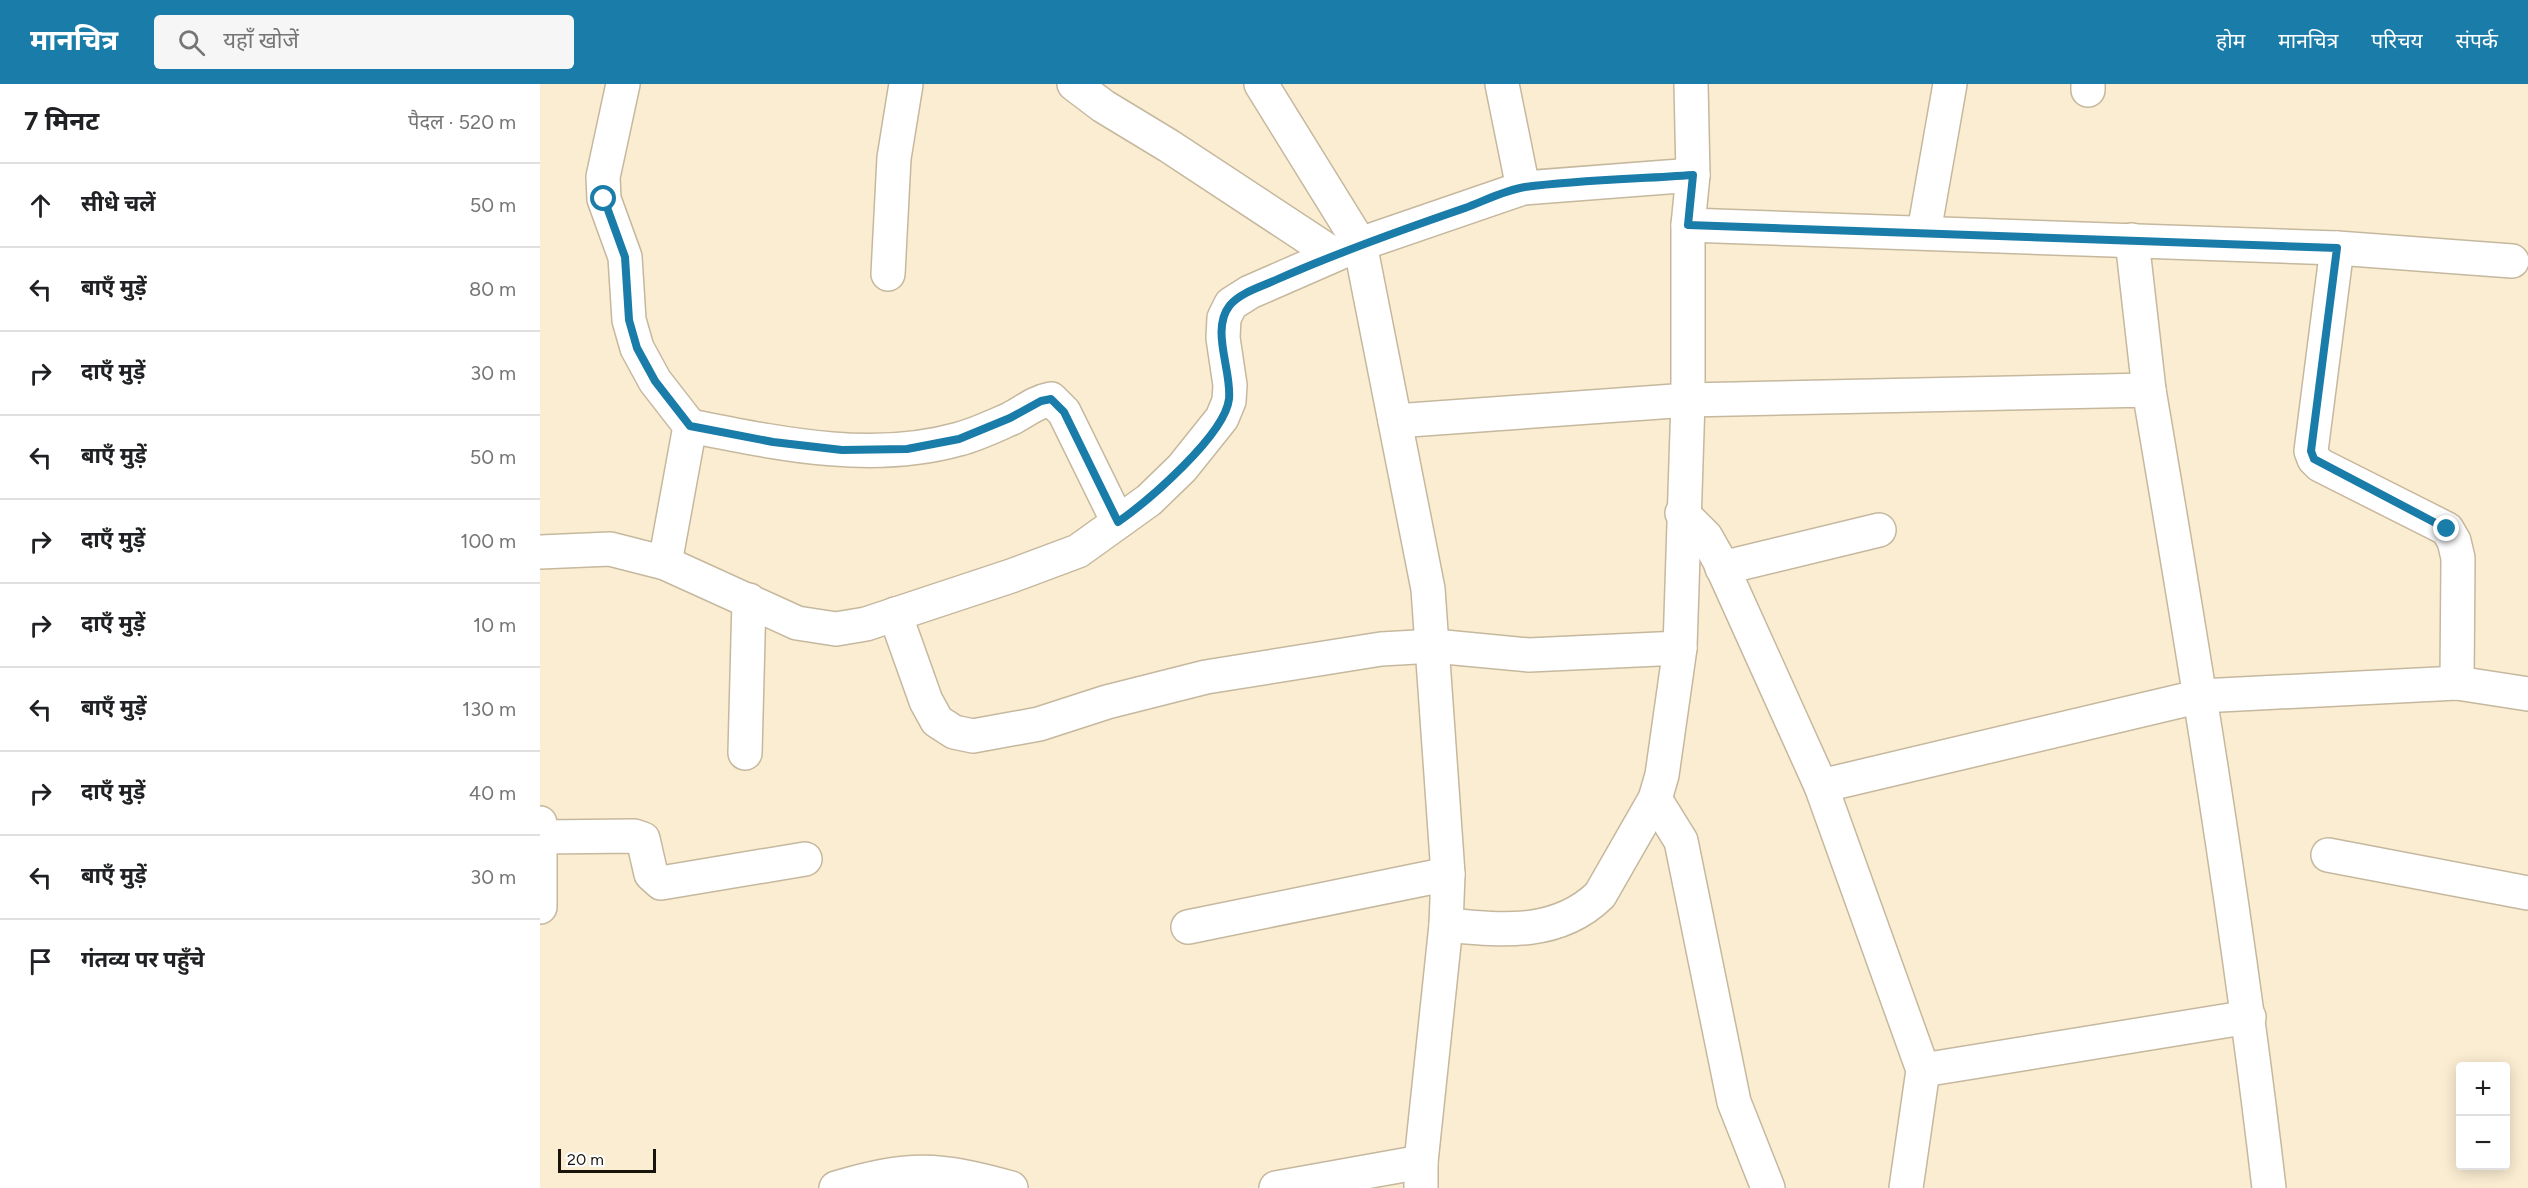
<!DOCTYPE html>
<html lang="hi">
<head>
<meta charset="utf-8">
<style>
  body { margin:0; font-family:Figtree,"Noto Sans Devanagari",sans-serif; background:#f6f6f6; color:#202124 }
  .controls { position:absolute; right:18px; bottom:18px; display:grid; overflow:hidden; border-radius:6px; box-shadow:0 3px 15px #0003 }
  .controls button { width:54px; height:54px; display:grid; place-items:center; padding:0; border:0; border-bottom:2px solid #e0e0e0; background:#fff; color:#202124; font:30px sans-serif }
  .scale { position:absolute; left:18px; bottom:15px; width:98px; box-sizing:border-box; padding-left:6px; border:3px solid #19140b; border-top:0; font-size:16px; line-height:21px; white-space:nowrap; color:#19140b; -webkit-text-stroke:4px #fff; paint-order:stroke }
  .stop { position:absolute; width:18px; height:18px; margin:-14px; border:4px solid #1a7ca8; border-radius:50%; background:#fff }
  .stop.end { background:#1a7ca8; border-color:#fff; box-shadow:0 2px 6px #0008 }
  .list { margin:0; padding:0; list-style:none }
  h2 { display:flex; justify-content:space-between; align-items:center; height:78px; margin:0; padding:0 24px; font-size:26px }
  h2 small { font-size:20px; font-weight:400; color:#757577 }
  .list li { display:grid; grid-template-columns:39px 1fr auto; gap:18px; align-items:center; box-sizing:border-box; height:84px; padding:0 24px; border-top:2px solid #e0e0e0 }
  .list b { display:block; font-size:22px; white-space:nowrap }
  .list em { font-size:20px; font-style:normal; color:#757577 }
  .icon { flex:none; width:33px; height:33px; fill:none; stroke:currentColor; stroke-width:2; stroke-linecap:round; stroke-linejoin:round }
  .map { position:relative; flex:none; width:1988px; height:1104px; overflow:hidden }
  header { display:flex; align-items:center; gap:36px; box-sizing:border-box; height:84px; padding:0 30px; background:#1a7ca8; color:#fff }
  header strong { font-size:28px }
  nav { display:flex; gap:33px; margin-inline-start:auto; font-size:21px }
  .search { width:420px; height:54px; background:#f6f6f6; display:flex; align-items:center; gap:15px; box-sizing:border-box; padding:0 21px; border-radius:6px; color:#757577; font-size:22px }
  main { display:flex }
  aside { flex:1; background:#fff }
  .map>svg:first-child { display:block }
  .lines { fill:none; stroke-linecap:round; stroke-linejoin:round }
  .minor-casing { stroke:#c5b89e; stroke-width:36 }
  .minor { stroke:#fff; stroke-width:33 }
  .route { stroke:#1a7ca8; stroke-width:8 }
</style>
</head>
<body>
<header>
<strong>मानचित्र</strong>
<div class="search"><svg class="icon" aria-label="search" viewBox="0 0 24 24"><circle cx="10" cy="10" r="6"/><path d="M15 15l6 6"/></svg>यहाँ खोजें</div>
<nav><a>होम</a><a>मानचित्र</a><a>परिचय</a><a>संपर्क</a></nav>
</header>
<main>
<aside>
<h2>7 मिनट<small>पैदल · 520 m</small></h2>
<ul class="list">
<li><svg class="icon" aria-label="ahead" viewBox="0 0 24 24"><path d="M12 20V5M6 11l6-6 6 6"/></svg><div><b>सीधे चलें</b></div><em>50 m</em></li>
<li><svg class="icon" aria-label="left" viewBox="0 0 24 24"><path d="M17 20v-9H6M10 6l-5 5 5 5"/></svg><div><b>बाएँ मुड़ें</b></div><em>80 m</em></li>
<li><svg class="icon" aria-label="right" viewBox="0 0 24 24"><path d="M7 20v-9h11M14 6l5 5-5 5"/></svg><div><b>दाएँ मुड़ें</b></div><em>30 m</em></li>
<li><svg class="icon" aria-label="left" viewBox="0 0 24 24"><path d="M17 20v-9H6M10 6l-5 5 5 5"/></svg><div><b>बाएँ मुड़ें</b></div><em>50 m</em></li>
<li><svg class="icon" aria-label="right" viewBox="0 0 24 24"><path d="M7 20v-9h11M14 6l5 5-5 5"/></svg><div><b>दाएँ मुड़ें</b></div><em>100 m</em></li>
<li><svg class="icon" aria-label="right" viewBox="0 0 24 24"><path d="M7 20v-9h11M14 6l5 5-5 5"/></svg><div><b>दाएँ मुड़ें</b></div><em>10 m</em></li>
<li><svg class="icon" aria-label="left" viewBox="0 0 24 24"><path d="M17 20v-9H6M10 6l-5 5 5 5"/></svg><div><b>बाएँ मुड़ें</b></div><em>130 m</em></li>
<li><svg class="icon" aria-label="right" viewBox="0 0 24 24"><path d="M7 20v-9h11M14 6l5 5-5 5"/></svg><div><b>दाएँ मुड़ें</b></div><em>40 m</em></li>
<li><svg class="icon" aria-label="left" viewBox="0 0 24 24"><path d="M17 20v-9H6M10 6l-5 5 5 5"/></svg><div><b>बाएँ मुड़ें</b></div><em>30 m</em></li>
<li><svg class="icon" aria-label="arrive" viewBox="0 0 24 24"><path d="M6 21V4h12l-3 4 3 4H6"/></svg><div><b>गंतव्य पर पहुँचे</b></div></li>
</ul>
</aside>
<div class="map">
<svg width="1988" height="1104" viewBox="0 0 1988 1104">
  <rect width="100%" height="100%" fill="#fbedd2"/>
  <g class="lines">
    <defs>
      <g id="minor">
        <path d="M 83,0 L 63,93 L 64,115 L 85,173 L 89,236 L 97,264 L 115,297 L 150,342 L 125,479"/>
        <path d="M 534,0 L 563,22 L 629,62 L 793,170"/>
        <path d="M 721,0 L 820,160 L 888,505 L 908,790 L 906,841 L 881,1078 L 881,1104"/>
        <path d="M 962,0 L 983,104"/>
        <path d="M 1548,0 L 1548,6"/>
        <path d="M 1148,141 L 1797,164 L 1972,177"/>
        <path d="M 1384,148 L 1410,0"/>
        <path d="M 1592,156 L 1609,306"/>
        <path d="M 1797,164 L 1771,367 L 1774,375 L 1780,381 L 1907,445 L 1914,457 L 1918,474 L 1917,599"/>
        <path d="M 348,190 L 354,74 L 366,0"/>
        <path d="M 855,337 L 1148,316 L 1609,306 C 1654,571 1698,837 1729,1104"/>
        <path d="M 150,342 C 237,359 331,380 419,355 C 435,351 454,342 470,335 C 484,328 495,318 511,315 L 524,328 L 578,438"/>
        <path d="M 1142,429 L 1166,453 L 1179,476 L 1281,702 L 1383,986 L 1366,1104"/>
        <path d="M 0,468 L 70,465 L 125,479 L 257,539 L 296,545 L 326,540 L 471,492 L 538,467 L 609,416 L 642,384 L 682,334 L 689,317 L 690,301 L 683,254 L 684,234 L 691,220 L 710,208 L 820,160 L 983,104 L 1153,91"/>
        <path d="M 1182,484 L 1339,446"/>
        <path d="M 355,530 L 386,617 L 397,637 L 414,648 L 433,652 L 499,640 L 567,618 L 666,593 L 841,565 L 894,562 L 989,571 L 1140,564"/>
        <path d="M 205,669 L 209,516"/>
        <path d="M 1281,702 L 1661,612 L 1917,599 L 1988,610"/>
        <path d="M 1115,715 L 1141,757 L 1194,1018 L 1228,1104"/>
        <path d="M 0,739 L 0,823"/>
        <path d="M 2,753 L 94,752 L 103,755 L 111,790 L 121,799 L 265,775"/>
        <path d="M 1788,771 L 1988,809"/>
        <path d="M 906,841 C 960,846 1017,853 1060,811 L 1115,715 L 1122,691 L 1140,564 L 1148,316 L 1148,141 L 1153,91 L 1151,0"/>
        <path d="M 648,843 L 908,790"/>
        <path d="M 1383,986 L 1709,933"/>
        <path d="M 296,1104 C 370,1082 398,1084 471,1104"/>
        <path d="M 736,1104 L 881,1078"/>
      </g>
    </defs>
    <use href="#minor" class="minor-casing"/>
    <use href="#minor" class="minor"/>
  </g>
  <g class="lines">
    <path class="route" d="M 64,115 L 85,173 L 89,236 L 97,264 L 115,297 L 150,342 L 233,358 L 302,366 L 367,365 L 419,355 L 470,334 L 501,317 L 511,315 L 524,328 L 578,438 C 608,417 685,351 689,315 C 692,286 670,246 690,221 C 701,208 723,202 738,195 C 799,168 861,146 925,124 C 944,117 965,106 985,103 C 1040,96 1097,95 1153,91 L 1148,141 L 1797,164 L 1771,367 L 1774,375 L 1907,445"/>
  </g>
</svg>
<div class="controls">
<button>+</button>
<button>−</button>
</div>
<div class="scale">20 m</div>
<div class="stop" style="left:64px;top:115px"></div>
<div class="stop end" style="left:1907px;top:445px"></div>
</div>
</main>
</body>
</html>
